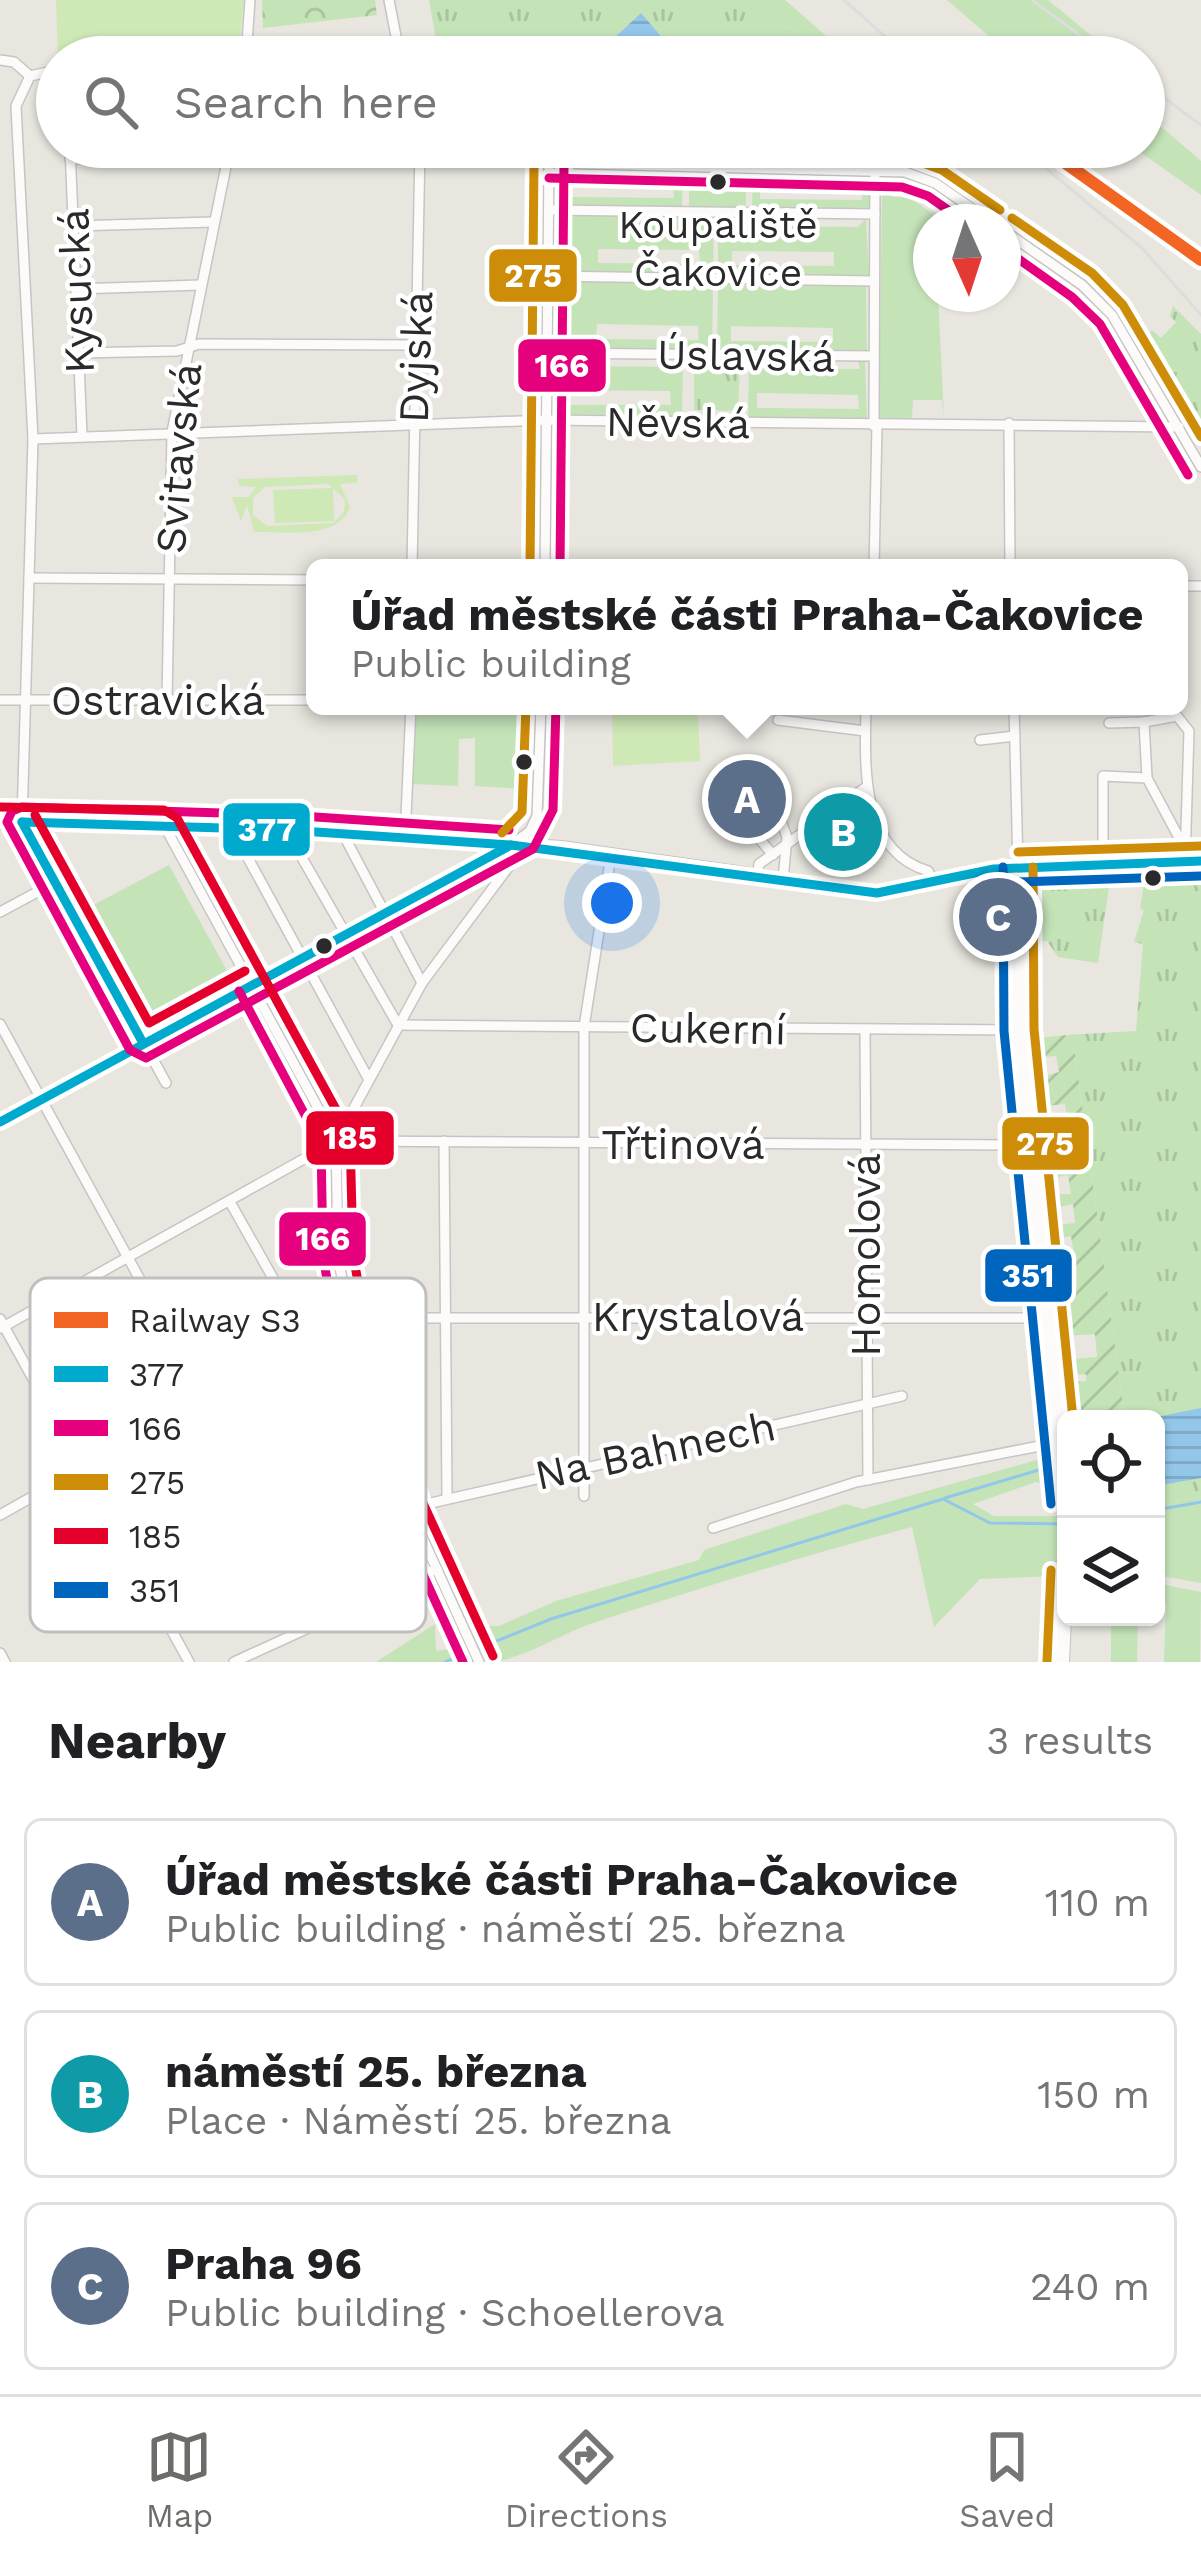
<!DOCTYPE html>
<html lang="en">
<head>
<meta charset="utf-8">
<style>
  body { margin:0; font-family:"Work Sans",sans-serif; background:#f6f6f6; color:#202124 }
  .controls { position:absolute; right:36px; bottom:36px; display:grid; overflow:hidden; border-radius:18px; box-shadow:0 3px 9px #0004 }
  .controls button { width:108px; height:108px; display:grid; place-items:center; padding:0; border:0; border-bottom:3px solid #e0e0e0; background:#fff; color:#202124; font:60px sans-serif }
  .compass { position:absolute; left:913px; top:204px; width:108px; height:108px; border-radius:50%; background:#fff; box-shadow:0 3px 9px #0004; rotate:177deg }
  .you { position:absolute; left:612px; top:903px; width:42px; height:42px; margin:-30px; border:9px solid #fff; border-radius:50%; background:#1a73e8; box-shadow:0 0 0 18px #1a73e833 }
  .badge { display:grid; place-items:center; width:78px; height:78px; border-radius:50%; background:#6c6c69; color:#fff; font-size:39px; font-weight:700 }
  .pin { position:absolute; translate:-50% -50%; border:6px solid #fff; box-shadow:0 3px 12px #0006 }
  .popup { position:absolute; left:306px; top:559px; width:882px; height:156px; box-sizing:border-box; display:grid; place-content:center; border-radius:18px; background:#fff; filter:drop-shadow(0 3px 9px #0005); font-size:39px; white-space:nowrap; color:#757577 }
  .popup b { font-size:45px; color:#202124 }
  .popup::after { content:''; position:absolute; left:50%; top:100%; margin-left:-24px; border:24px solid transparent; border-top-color:#fff }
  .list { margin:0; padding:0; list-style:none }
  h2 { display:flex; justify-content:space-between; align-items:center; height:156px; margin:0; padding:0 48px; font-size:51px }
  h2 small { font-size:39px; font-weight:400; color:#757577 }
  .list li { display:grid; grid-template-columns:78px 1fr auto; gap:36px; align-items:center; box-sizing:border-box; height:168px; margin:0 24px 24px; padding:0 24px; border:3px solid #e0e0e0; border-radius:18px }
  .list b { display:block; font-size:45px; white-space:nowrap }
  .list p { margin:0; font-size:39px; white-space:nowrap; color:#757577 }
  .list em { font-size:39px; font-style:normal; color:#757577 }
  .icon { flex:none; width:66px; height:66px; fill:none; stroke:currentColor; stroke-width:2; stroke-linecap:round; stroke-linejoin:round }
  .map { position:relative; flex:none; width:1201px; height:1662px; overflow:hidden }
  .search { position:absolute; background:#fff; box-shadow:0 3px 9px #0004; left:36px; right:36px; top:36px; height:132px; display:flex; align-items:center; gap:30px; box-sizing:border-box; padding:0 42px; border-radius:66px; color:#757577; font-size:45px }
  .sheet { height:732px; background:#fff }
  nav { display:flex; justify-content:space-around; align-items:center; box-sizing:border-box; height:168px; border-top:3px solid #e0e0e0; background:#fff; font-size:33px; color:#757577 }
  nav a { display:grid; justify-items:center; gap:6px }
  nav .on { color:#6c6c69 }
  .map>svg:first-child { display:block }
  .grass { fill:#c4e4b8; fill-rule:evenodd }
  .forest { fill:url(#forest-crowns) }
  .park { fill:url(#park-tufts) }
  .garden { fill:url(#garden-furrows) }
  .pitch { fill:#cee8b6; fill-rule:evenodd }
  .water { fill:url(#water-rules) }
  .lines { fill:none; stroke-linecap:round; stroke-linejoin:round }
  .stream { stroke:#93c7e9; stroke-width:3 }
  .street-casing { stroke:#c6c5c4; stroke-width:12 }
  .secondary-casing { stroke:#c6c5c4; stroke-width:16 }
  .street { stroke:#fcfbfa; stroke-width:9 }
  .secondary { stroke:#fcfbfa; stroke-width:14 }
  .rail { stroke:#ddddde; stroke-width:3 }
  .bus-1-casing { stroke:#fff; stroke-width:18 }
  .bus-2-casing { stroke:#fff; stroke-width:18 }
  .bus-3-casing { stroke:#fff; stroke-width:18 }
  .bus-4-casing { stroke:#fff; stroke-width:18 }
  .bus-5-casing { stroke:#fff; stroke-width:18 }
  .bus-1 { stroke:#00a9ce; stroke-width:9 }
  .bus-2 { stroke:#e5007d; stroke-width:9 }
  .bus-3 { stroke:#ce8d08; stroke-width:9 }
  .bus-4 { stroke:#e4002b; stroke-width:9 }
  .bus-5 { stroke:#0065bd; stroke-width:9 }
  .rail-1-casing { stroke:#fff; stroke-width:21 }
  .rail-1 { stroke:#f26522; stroke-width:12 }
  .bus-dot { fill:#2a2a2a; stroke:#fff; stroke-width:4.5 }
  .labels { text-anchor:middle; stroke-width:9; stroke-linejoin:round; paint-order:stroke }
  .bus-label { font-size:39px; fill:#2a2a2a; stroke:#fff }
  .street-label { font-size:42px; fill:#2a2a2a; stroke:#fff }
  .key { fill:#fff; stroke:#bfbfbf; stroke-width:3 }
  .key-label { font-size:33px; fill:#2a2a2a }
  .line-badge { stroke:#fff; stroke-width:4.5 }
  .badge-label { font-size:33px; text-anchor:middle; font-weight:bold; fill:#fff }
</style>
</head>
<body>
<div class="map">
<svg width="1201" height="1662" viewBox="0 0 1201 1662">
  <defs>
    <pattern id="forest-crowns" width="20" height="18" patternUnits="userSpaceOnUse" patternTransform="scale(3)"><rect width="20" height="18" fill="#c4e4b8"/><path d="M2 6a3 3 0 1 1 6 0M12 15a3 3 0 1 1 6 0" fill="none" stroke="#a9c49e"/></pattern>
    <pattern id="park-tufts" width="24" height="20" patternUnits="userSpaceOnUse" patternTransform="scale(3)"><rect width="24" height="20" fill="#c4e4b8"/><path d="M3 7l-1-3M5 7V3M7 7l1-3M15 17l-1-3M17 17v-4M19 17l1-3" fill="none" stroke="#a9c49e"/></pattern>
    <pattern id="garden-furrows" width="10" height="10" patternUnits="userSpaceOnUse" patternTransform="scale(3)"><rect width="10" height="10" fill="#c4e4b8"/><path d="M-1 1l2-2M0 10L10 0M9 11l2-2" fill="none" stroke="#a9c49e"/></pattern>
    <pattern id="water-rules" width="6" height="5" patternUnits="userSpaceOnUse" patternTransform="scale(3)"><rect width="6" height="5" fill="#93c7e9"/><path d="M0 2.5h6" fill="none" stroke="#7fabc8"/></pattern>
  </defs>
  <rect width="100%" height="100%" fill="#e8e6df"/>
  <g class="grass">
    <path d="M 748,0 L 785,0 L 850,57 L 831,57 Z"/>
    <path d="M 947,0 L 1048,0 L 1093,37 L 1081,57 L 1013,57 Z"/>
    <path d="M 1144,112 L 1201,161 L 1201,195 L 1133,147 L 1144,147 Z"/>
    <path d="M 562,174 L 683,176 L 682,208 L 562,206 ZM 572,182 L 673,183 L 674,198 L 572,197 Z"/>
    <path d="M 689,176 L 746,176 L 746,209 L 689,208 Z"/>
    <path d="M 753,176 L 870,178 L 869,210 L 752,209 ZM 760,185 L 861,186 L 862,200 L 760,199 Z"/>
    <path d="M 889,186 L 893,197 L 911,198 L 934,215 L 931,294 L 938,294 L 944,418 L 942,400 L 913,400 L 912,418 L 879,418 L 882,191 Z"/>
    <path d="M 562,214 L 714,216 L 713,275 L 561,273 ZM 598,249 L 699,250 L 700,264 L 598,263 Z"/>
    <path d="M 718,216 L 757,216 L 762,226 L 858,227 L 866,218 L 869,277 L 718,275 ZM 732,251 L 834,252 L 834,266 L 732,265 Z"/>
    <path d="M 561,280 L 713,283 L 712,351 L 560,349 ZM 597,324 L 698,326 L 699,340 L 596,339 Z"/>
    <path d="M 718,283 L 866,286 L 867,353 L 717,351 ZM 731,326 L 833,328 L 833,342 L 731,341 Z"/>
    <path d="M 560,357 L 568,357 L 569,366 L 677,367 L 683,358 L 682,416 L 560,414 ZM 569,390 L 670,391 L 671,405 L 569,405 Z"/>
    <path d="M 749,359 L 755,368 L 855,369 L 860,369 L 858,361 L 865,361 L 867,418 L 748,417 ZM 757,393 L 858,395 L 859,409 L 757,408 Z"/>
    <path d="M 413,710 L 514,711 L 526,722 L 526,789 L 475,786 L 475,738 L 459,739 L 458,786 L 413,784 Z"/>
    <path d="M 169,865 L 232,980 L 156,1023 L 138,1018 L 80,912 Z"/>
    <path d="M 1051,1456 L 1053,1485 L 1036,1482 L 973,1504 L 994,1516 L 1058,1516 L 1057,1576 L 980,1579 L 934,1627 L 912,1527 C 803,1556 697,1589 590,1624 C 559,1635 518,1662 488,1662 L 475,1626 L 499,1626 L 556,1601 L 699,1560 L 704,1550 L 846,1504 L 863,1509 Z"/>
    <path d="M 1201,1497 L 1201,1583 L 1156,1575 L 1156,1504 Z"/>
    <path d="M 1156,1583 L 1201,1592 L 1200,1662 L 1164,1662 L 1166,1603 L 1156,1602 Z"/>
    <path d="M 1079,1617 L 1138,1617 L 1137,1662 L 1111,1662 L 1111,1626 L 1079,1624 Z"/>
    <path d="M 435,1624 L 436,1651 L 462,1647 L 468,1662 L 376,1662 Z"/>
  </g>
  <path class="forest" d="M 262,0 L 375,0 L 377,15 L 263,28 Z"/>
  <g class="park">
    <path d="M 429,0 L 748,0 L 831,57 L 439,57 Z"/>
    <path d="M 711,147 L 885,147 L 879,163 L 727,158 L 727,150 Z"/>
    <path d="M 1173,306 L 1201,334 L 1201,426 L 1148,334 L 1152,330 L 1161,338 L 1176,322 L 1170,316 Z"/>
    <path d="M 694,365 L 740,366 L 738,411 L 694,410 Z"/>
    <path d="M 1034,879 L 1110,880 L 1098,963 L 1058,957 L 1047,941 L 1025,941 L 1024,891 Z"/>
    <path d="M 1201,881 L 1201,1497 L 1156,1504 L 1156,1419 L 1118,1419 L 1123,1405 L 1075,1054 L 1066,1035 L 1136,1031 L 1143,944 L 1134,942 L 1144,910 L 1140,909 L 1144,883 Z"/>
  </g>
  <path class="garden" d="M 1066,1035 L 1075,1054 L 1123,1405 L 1119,1415 L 1067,1419 L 1064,1383 L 1086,1381 L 1086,1374 L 1063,1376 L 1061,1360 L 1097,1357 L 1095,1334 L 1066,1336 L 1067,1353 L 1060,1354 L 1051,1257 L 1074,1255 L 1071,1236 L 1055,1239 L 1057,1253 L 1051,1254 L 1048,1226 L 1075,1223 L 1073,1204 L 1046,1210 L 1045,1194 L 1071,1194 L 1068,1175 L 1043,1180 L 1037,1115 L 1045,1114 L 1046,1122 L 1067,1119 L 1065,1104 L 1036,1107 L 1032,1066 L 1040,1065 L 1041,1077 L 1059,1072 L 1056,1056 L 1031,1058 L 1029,1039 Z"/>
  <g class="pitch">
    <path d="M 56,0 L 244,0 L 238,57 L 58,57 Z"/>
    <path d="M 357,475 L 357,483 L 340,484 L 350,507 C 338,541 284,531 254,532 L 247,505 L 241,521 L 232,497 L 249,497 L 256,487 L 239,486 L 238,479 ZM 328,484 L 345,499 L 344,512 L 333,523 L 267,526 L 253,515 L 253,498 L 265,487 Z"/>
    <path d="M 333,488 L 334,521 L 275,523 L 273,490 Z"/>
    <path d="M 698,713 L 700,761 L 613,766 L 612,714 Z"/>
  </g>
  <g class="water">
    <path d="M 641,13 L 679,57 L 598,57 L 596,55 Z"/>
    <path d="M 1201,1408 L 1201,1478 L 1156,1486 L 1156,1419 L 1146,1419 Z"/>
  </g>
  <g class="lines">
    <g class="stream">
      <path d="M 945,1498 L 1052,1466"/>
      <path d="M 1156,1510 L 1201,1502"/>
      <path d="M 479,1648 L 551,1619 L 943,1499 L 990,1523 L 1066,1524"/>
      <path d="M 445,1662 L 471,1651"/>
    </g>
    <defs>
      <g id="street">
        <path d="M 389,0 L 400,57"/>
        <path d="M 246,57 L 250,0"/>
        <path d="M 0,60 L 14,62 L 30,76"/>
        <path d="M 57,70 L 30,76 L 16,106 L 33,439 L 22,822 L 166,1083"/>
        <path d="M 70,147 L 82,435"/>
        <path d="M 465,147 L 549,163 L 905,172 L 935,183 L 992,222"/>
        <path d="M 70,159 L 228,154"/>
        <path d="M 549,210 L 875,214"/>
        <path d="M 74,226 L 213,222"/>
        <path d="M 1003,230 L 1082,285 L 1112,315 L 1201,467"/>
        <path d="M 547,276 L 874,281"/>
        <path d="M 76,289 L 201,285"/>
        <path d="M 78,353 L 177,351 L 199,344 L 416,345"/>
        <path d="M 546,353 L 873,356"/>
        <path d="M 1009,423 L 1010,568"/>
        <path d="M 874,426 L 875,171"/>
        <path d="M 33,439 L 546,420 L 1179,427"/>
        <path d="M 412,568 L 420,147"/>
        <path d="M 545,568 L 549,163"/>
        <path d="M 874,568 L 877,426"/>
        <path d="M 29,578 L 315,580"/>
        <path d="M 1179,586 L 1201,586"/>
        <path d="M 0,700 L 315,700"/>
        <path d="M 167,701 L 172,432 L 230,147"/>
        <path d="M 866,706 C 865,765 859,850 928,871 L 932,879"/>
        <path d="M 1014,706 L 1018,867"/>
        <path d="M 778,720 L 865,731"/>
        <path d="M 1109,723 L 1144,722"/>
        <path d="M 980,740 L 1015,736"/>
        <path d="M 819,822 L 877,824"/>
        <path d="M 164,825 L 336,1141"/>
        <path d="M 231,827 L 368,1078"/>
        <path d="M 286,830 L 398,1025"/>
        <path d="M 343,834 L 422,983"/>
        <path d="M 405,838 L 411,706"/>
        <path d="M 511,845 L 530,831 L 537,816 L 541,706"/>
        <path d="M 1185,849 L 1147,778 L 1144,722 L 1177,716 L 1189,731 L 1185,862"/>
        <path d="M 773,855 L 745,822 L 775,805 L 787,837 L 783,880"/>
        <path d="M 1103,863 L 1103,776 L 1147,778"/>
        <path d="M 757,876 L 759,864 L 865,788"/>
        <path d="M 0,912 L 54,883"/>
        <path d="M 0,1024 L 326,1619"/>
        <path d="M 398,1025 L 1019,1030"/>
        <path d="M 865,1030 L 868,1480"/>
        <path d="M 336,1141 L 1030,1145"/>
        <path d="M 444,1141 L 447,1496"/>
        <path d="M 230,1202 L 309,1342"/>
        <path d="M 0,1319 L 189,1662"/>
        <path d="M 1,1328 L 336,1141"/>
        <path d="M 584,1496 L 584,1027 L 611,855"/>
        <path d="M 409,1508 L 902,1396"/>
        <path d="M 0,1515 L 349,1318 L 1048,1318"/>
        <path d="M 713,1528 L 856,1482 L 1060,1442"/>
        <path d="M 0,1653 L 5,1662"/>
        <path d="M 234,1662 L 437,1569"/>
        <path d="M 479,1662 L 409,1508 L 349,1318 L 338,1256 L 336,1141 L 422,983 L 510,865"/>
      </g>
      <g id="secondary">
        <path d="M 0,822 L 286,830 L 562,848 L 877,893 L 994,869 L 1201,861"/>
        <path d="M 1018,867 L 1019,1030 L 1066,1503"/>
        <path d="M 0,1122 L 507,847"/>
        <path d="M 1062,1662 L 1066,1571"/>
      </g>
    </defs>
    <use href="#street" class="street-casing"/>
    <use href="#secondary" class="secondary-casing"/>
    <use href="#street" class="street"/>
    <use href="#secondary" class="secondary"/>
    <g class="rail">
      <path d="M 844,0 L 908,57"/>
      <path d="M 1032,0 L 1109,57"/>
      <path d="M 1144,83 L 1201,125"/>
      <path d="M 1020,147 L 1142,248 L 1201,315"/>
    </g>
    <defs>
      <g id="bus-1">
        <path d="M 22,822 L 286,830 L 511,845"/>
        <path d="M 22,822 L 143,1043"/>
        <path d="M 0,1122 L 511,845 L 877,893 L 994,869 L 1201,861"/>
      </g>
      <g id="bus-2">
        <path d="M 549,178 L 902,187 L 928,196 L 965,222"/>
        <path d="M 1003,248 L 1072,297 L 1100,324 L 1188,475"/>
        <path d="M 560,568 L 564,163"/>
        <path d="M 509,830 L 286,815 L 22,807 L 12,811 L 7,822 L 130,1050 L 146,1058 L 533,849 L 553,810 L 556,706"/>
        <path d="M 239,991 L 321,1145 L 323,1257 L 335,1323 L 395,1513 L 463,1662"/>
      </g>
      <g id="bus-3">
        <path d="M 549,148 L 907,157 L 942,170 L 1000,210"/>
        <path d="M 1012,218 L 1092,273 L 1123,305 L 1201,437"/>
        <path d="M 530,568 L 534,163"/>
        <path d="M 502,833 L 522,812 L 526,706"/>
        <path d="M 1018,852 L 1201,846"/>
        <path d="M 1033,867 L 1034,1029 L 1073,1419"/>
        <path d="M 1047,1661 L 1051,1570"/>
      </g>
      <g id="bus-4">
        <path d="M 0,807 L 164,810 L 177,818 L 350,1135 L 353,1255 L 364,1314 L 423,1503 L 493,1656"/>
        <path d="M 35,815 L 149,1023 L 245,971"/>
      </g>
      <g id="bus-5">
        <path d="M 1003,867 L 1004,1031 L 1051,1504"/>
        <path d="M 1018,882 L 1201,876"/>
      </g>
    </defs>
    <use href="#bus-1" class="bus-1-casing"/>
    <use href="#bus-2" class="bus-2-casing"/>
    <use href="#bus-3" class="bus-3-casing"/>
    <use href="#bus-4" class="bus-4-casing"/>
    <use href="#bus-5" class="bus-5-casing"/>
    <use href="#bus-1" class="bus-1"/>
    <use href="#bus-2" class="bus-2"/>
    <use href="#bus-3" class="bus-3"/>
    <use href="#bus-4" class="bus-4"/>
    <use href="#bus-5" class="bus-5"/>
    <defs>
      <path id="rail-1" d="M 1043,147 L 1201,260"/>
    </defs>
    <use href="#rail-1" class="rail-1-casing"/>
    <use href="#rail-1" class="rail-1"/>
  </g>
  <g class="bus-dot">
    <circle cx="718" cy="182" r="10"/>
    <circle cx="524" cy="762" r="10"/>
    <circle cx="1153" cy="878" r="10"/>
    <circle cx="324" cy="946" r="10"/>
  </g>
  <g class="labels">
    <g class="bus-label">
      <text x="718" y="238">Koupaliště<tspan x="718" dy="48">Čakovice</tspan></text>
    </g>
    <g class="street-label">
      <text transform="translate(76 291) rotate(-92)" y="15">Kysucká</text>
      <text transform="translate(746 355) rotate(1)" y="15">Úslavská</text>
      <text transform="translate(415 357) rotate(-88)" y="15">Dyjská</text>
      <text transform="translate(678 422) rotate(1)" y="15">Něvská</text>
      <text transform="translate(178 458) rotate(-85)" y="15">Svitavská</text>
      <text x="158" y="715">Ostravická</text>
      <text transform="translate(708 1028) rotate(1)" y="15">Cukerní</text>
      <text x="683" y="1159">Třtinová</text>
      <text transform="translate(865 1255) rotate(-90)" y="15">Homolová</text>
      <text x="698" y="1331">Krystalová</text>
      <text transform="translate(655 1450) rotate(-12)" y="15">Na Bahnech</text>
    </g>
  </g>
  <rect x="30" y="1278" width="396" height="354" rx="18" class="key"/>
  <rect x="54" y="1312" width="54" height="16" fill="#f26522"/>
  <rect x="54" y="1366" width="54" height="16" fill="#00a9ce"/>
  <rect x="54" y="1420" width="54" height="16" fill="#e5007d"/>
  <rect x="54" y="1474" width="54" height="16" fill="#ce8d08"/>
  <rect x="54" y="1528" width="54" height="16" fill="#e4002b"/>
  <rect x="54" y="1582" width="54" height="16" fill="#0065bd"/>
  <g class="key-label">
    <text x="129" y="1332">Railway S3</text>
    <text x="129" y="1386">377</text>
    <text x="129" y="1440">166</text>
    <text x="129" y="1494">275</text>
    <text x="129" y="1548">185</text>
    <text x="129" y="1602">351</text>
  </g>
  <g class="line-badge">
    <rect x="487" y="247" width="92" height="57" rx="12" fill="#ce8d08"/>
    <rect x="516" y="337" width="92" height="57" rx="12" fill="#e5007d"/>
    <rect x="221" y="801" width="91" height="57" rx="12" fill="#00a9ce"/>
    <rect x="304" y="1109" width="92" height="58" rx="12" fill="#e4002b"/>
    <rect x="1000" y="1115" width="91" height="57" rx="12" fill="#ce8d08"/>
    <rect x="277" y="1210" width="91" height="58" rx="12" fill="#e5007d"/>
    <rect x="983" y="1247" width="91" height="57" rx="12" fill="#0065bd"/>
  </g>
  <g class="badge-label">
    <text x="533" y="287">275</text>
    <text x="562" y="377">166</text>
    <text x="267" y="841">377</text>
    <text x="350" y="1149">185</text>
    <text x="1045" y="1155">275</text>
    <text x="323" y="1250">166</text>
    <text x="1028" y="1287">351</text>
  </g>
</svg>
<div class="controls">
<button><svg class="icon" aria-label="locate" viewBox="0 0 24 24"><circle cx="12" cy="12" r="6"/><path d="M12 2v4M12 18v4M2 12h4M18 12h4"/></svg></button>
<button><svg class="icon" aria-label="layers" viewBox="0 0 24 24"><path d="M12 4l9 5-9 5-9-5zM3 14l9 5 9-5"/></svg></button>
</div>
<svg class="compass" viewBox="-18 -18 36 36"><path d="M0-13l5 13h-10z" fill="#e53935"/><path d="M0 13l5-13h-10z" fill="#757577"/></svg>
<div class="you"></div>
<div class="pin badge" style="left:747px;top:799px;background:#5c6f8a">A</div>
<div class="popup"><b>Úřad městské části Praha-Čakovice</b>Public building</div>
<div class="pin badge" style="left:843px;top:832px;background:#0f9aa8">B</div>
<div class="pin badge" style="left:998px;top:917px;background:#5c6f8a">C</div>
<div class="search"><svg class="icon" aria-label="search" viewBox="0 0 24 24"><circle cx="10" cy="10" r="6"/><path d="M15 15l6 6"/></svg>Search here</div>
</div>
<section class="sheet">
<h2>Nearby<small>3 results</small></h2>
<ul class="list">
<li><span class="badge" style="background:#5c6f8a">A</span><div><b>Úřad městské části Praha-Čakovice</b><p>Public building · náměstí 25. března</p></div><em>110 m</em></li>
<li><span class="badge" style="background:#0f9aa8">B</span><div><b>náměstí 25. března</b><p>Place · Náměstí 25. března</p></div><em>150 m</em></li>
<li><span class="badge" style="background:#5c6f8a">C</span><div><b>Praha 96</b><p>Public building · Schoellerova</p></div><em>240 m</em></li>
</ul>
</section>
<nav>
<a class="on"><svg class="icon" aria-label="map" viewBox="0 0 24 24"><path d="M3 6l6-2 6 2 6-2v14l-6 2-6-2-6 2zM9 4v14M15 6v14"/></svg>Map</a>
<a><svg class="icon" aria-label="directions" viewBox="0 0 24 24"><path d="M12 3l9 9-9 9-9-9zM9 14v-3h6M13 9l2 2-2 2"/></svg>Directions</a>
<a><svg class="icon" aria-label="saved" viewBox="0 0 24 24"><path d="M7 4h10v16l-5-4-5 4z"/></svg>Saved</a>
</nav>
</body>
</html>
